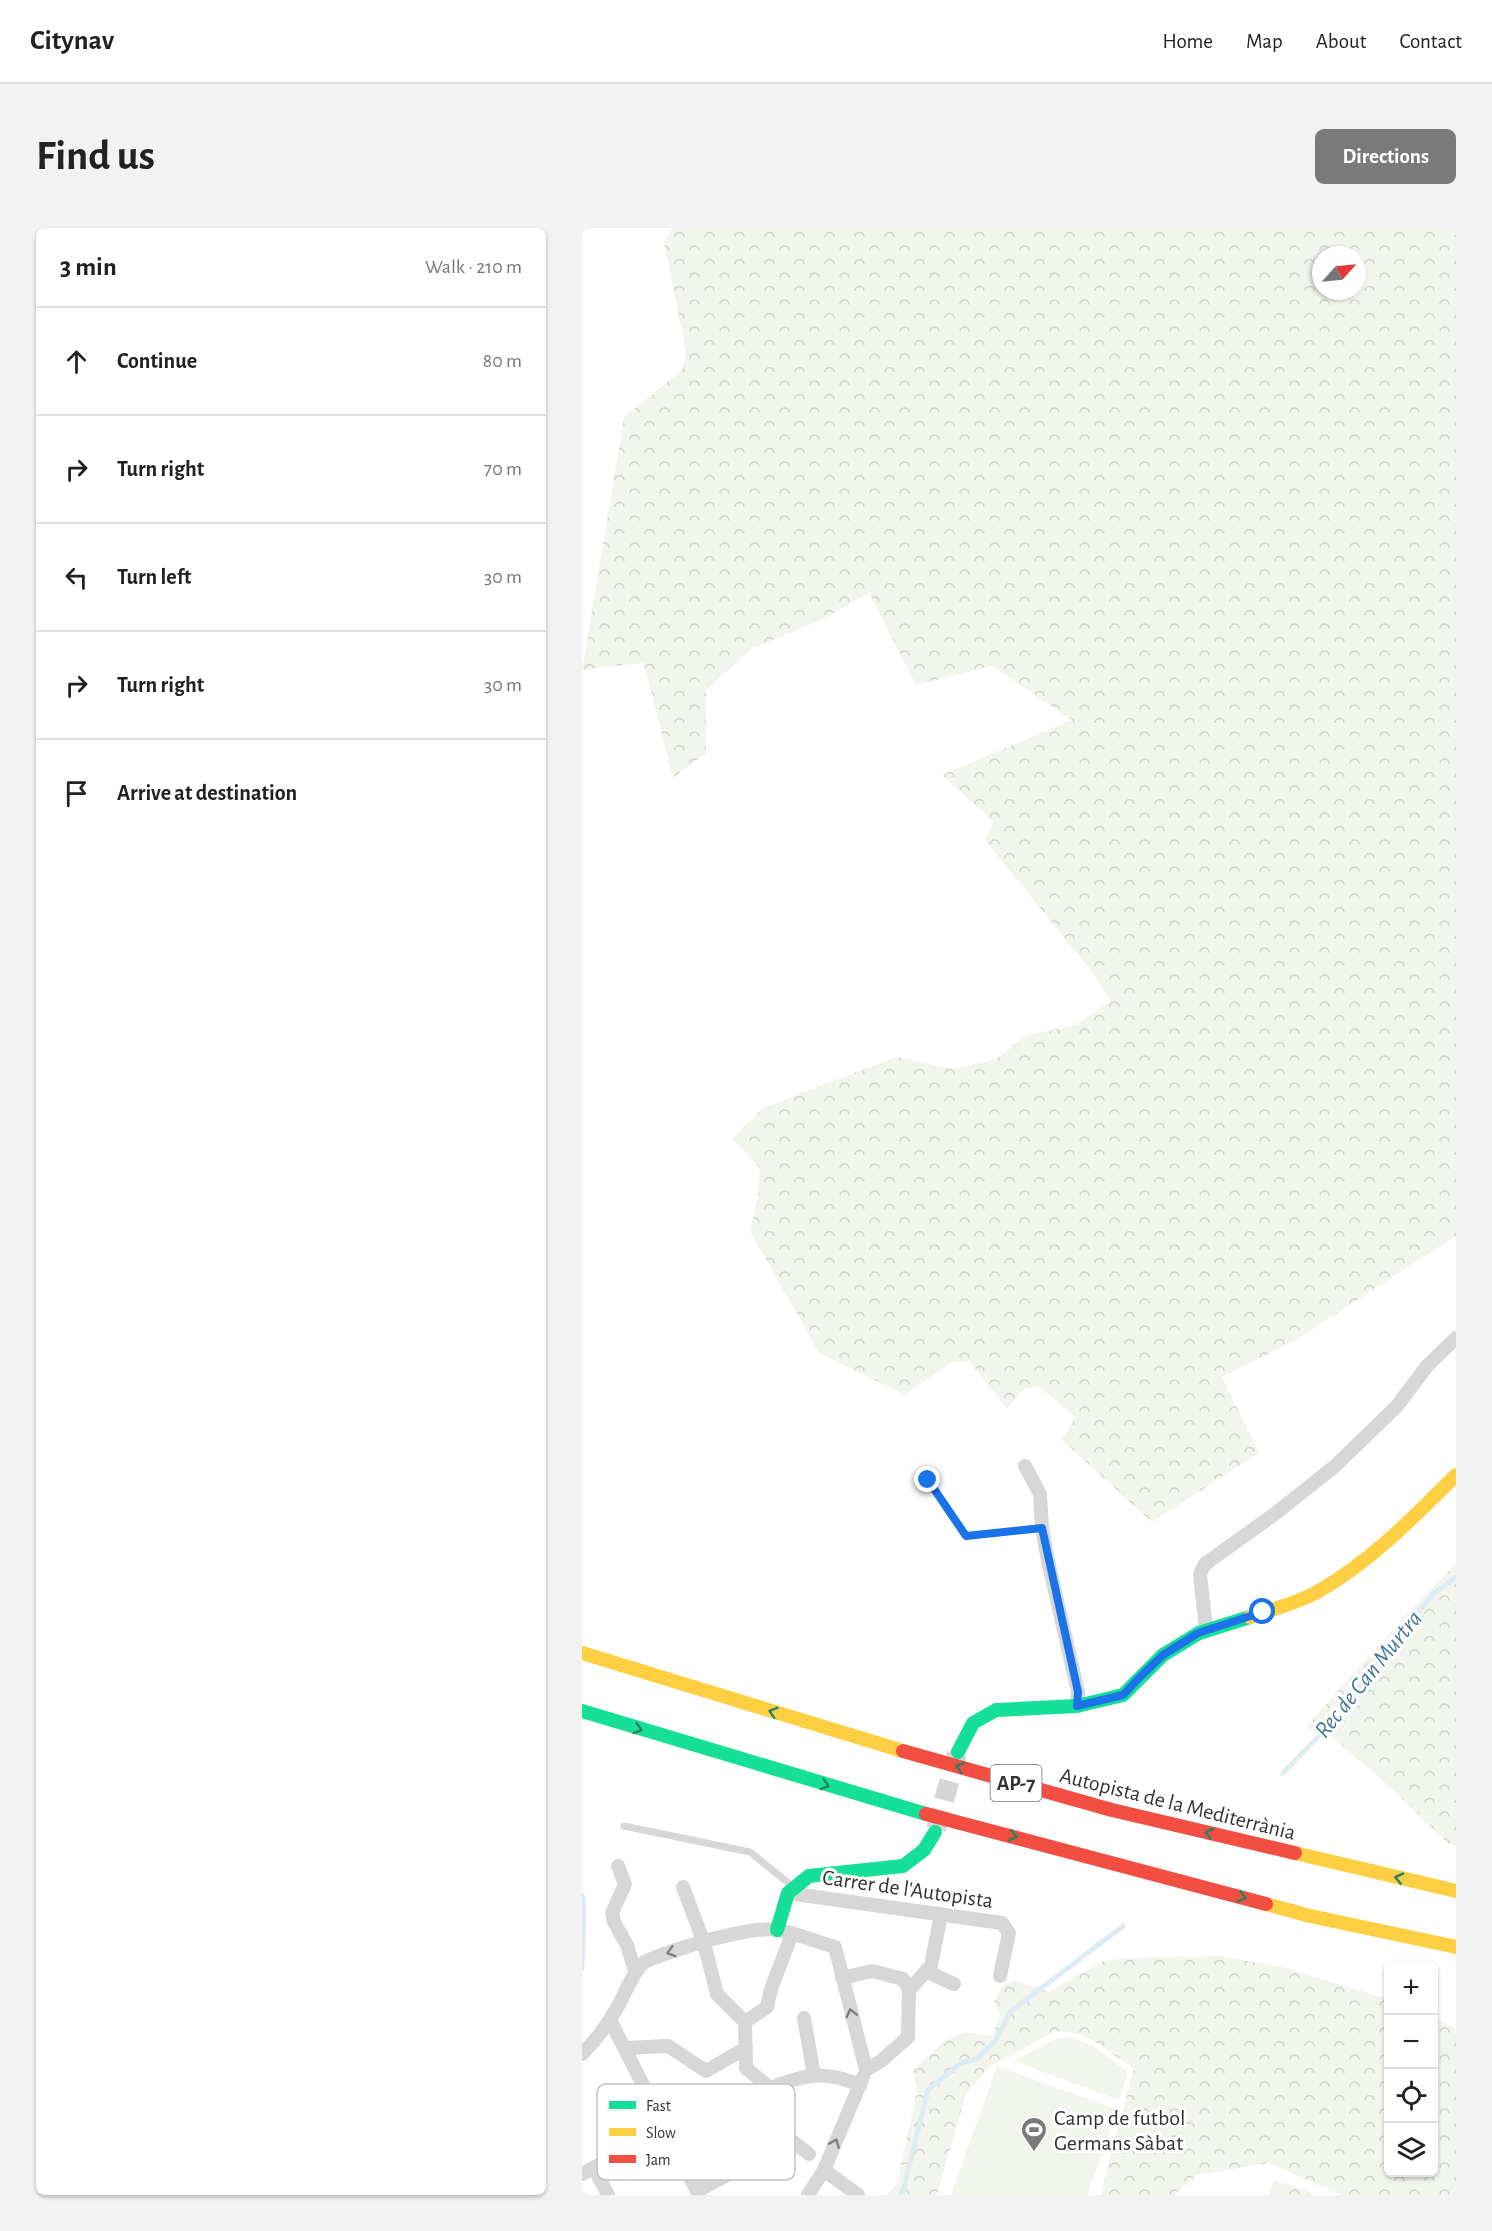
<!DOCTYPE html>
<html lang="en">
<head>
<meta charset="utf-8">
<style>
  body { margin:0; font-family:"Alegreya Sans",sans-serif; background:#f2f2f2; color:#222 }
  .controls { position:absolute; right:18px; bottom:18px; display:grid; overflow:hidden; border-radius:9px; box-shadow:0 2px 4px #0004 }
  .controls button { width:54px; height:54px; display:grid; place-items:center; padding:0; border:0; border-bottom:2px solid #e0e0e0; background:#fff; color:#222; font:30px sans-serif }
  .compass { position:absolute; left:730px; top:18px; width:54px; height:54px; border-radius:50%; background:#fff; box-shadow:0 2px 4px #0004; rotate:63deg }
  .stop { position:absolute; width:18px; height:18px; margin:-14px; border:4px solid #1a73e8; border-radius:50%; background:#fff }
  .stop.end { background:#1a73e8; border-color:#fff; box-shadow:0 2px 6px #0008 }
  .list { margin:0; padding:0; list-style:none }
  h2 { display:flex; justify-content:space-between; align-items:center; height:78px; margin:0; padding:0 24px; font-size:26px }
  h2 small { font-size:20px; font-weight:400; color:#767676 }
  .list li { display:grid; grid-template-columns:39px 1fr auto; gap:18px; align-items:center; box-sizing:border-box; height:108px; padding:0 24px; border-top:2px solid #e0e0e0 }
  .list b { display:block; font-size:22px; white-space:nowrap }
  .list em { font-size:20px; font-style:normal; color:#767676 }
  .icon { flex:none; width:33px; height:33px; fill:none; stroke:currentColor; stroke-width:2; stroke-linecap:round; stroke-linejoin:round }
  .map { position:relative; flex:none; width:874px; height:1967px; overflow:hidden; border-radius:9px }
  header { display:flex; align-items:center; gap:36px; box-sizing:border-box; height:84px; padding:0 30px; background:#fff; border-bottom:2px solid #e0e0e0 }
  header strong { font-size:28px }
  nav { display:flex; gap:33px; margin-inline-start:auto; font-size:21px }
  .intro { display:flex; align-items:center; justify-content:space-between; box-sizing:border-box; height:144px; padding:0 36px }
  h1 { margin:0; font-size:42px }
  .button { padding:15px 27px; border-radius:9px; background:#7a7a7a; color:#fff; font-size:21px; font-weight:700 }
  main { display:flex; gap:36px; padding:0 36px }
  aside { flex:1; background:#fff; border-radius:9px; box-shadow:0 2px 4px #0004 }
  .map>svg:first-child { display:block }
  .forest { fill:url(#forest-crowns); fill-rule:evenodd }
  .pitch { fill:#f1f5ed }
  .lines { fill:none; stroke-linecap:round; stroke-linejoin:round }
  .stream { stroke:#ddebf3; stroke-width:5 }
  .secondary-tunnel { stroke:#d6d6d6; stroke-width:20; stroke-dasharray:20 10; stroke-linecap:butt }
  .lane { stroke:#d7d7d7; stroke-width:7 }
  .street { stroke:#d7d7d7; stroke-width:14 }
  .fast { stroke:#16e098; stroke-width:14 }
  .slow { stroke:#ffcf43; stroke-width:14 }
  .jam { stroke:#f24e42; stroke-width:14 }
  .oneway { stroke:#268160 }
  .oneway2 { stroke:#7d7d7d }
  .route { stroke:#1a73e8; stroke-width:8 }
  .labels { text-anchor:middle; stroke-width:6; stroke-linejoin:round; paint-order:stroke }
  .shield { fill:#fff; stroke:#707070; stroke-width:1.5 }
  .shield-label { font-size:21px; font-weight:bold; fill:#333 }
  .street-label { font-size:22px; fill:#333; stroke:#fff }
  .poi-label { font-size:22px; fill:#333; stroke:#fff; text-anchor:start }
  .water-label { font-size:24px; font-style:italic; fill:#3f7597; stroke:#fff }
  .key { fill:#fff; stroke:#c2c2c2; stroke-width:1.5 }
  .key-label { font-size:16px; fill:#333 }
</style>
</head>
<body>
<header>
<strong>Citynav</strong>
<nav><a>Home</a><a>Map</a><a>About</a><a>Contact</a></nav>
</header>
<div class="intro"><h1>Find us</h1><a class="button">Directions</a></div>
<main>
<aside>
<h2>3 min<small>Walk · 210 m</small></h2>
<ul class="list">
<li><svg class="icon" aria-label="ahead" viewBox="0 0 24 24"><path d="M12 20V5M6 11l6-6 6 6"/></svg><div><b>Continue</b></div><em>80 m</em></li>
<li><svg class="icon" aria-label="right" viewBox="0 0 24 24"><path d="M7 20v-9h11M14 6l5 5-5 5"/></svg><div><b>Turn right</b></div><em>70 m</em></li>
<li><svg class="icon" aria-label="left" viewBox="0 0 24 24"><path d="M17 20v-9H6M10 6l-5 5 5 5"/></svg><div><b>Turn left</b></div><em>30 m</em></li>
<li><svg class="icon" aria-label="right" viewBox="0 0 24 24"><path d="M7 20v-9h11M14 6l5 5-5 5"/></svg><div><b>Turn right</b></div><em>30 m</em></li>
<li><svg class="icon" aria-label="arrive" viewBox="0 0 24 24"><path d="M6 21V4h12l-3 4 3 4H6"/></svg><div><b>Arrive at destination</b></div></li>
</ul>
</aside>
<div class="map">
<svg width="874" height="1967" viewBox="0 0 874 1967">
  <defs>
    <pattern id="forest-crowns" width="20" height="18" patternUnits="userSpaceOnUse" patternTransform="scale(1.5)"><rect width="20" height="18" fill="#f1f5ed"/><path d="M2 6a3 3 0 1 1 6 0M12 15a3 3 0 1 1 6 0" fill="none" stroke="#cfd2cc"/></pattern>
  </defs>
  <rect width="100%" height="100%" fill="#fff"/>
  <g class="forest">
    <path d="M 90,0 L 874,0 L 874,1008 L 714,1112 L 640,1149 L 677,1225 L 570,1294 L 480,1212 L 493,1190 L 473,1171 L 455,1158 L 442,1161 L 425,1181 L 388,1134 L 370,1134 L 323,1167 L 237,1125 L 168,1003 L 176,968 L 178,940 L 150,911 L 181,880 L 314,829 L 370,841 L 414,831 L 445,807 L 492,798 L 529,773 L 510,744 L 403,612 L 412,594 L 360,547 L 490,492 L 410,438 L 334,457 L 287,365 L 239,392 L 171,420 L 124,462 L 124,525 L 91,550 L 62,435 L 0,442 L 42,189 L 100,142 L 104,124 L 82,14 ZM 739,27 L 775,27 L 775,63 L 739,63 Z"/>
    <path d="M 874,1336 L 874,1618 L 867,1616 L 801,1553 L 748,1507 L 723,1500 L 824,1387 Z"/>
    <path d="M 637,1728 L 700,1739 L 806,1771 L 806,1944 L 852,1944 L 852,1789 L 874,1801 L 874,1967 L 759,1967 L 687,1935 L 615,1947 L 592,1967 L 520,1967 L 523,1948 L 552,1841 L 517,1816 L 498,1806 L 474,1803 L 407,1839 L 384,1866 L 355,1967 L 305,1967 L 315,1955 L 335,1864 L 331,1842 L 363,1813 L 382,1804 L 410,1808 L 418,1787 L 412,1773 L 420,1759 L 432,1752 L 467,1764 L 521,1733 L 545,1730 Z"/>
    <path d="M 692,1953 L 724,1962 L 730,1967 L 687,1967 Z"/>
  </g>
  <g class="pitch">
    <path d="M 489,1809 L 511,1818 L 546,1844 L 537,1872 L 431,1833 L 475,1810 Z"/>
    <path d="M 415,1838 L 536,1882 L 505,1967 L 369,1967 Z"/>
  </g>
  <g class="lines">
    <g class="stream">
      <path d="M 701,1545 L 739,1506 L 850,1367 L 874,1349"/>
      <path d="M 0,1667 L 2,1678 L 0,1741"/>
      <path d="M 320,1967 L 346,1862 L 379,1835 L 396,1830 L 414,1812 L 428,1784 L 541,1698"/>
    </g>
    <path class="secondary-tunnel" d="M 354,1601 L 375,1526"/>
    <g class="lane">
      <path d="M 346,1252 L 384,1308 L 460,1300"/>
      <path d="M 42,1598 L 168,1624 L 210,1658"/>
    </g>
    <g class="street">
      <path d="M 443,1238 L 458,1266 L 460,1300 L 466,1333 L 496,1464 L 495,1478"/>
      <path d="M 624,1401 L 618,1346 L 623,1336 L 694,1285 L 753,1238 L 815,1178 L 845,1138 L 874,1110"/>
      <path d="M 36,1638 L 43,1656 L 30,1685 L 32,1694 L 45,1717 L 53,1743"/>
      <path d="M 101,1659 L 122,1715 L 135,1766 L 163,1794 L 164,1840 L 188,1860"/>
      <path d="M 206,1665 L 420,1695 L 427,1705 L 418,1748"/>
      <path d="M 345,1742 L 352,1747 L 372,1756"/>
      <path d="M 260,1750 L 290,1743 L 321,1751 L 327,1762"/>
      <path d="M 222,1790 L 232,1847"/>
      <path d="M 28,1792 L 117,1967"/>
      <path d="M 163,1794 L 185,1779 L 189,1761 L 210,1706"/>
      <path d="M 43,1820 L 86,1818 L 124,1843 L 164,1820"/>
      <path d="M 0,1826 C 14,1812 25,1798 35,1780 C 44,1764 49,1747 62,1734 C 90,1722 167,1697 195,1702 C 215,1705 234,1714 253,1719 L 284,1842"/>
      <path d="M 284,1842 L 299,1833 L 326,1809 L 327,1762 L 349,1738 L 359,1686"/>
      <path d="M 179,1889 L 227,1926"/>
      <path d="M 88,1908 L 131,1885"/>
      <path d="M 12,1940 L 26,1967"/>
      <path d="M 242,1942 L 276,1967"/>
      <path d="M 0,1946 L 84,1902"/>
      <path d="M 115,1963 L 164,1937 L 188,1860 C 225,1847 240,1841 278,1857"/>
      <path d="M 226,1967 L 242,1942 L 281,1849"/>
    </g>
    <g class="fast">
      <path d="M 0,1483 L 344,1586"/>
      <path d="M 376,1524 L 391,1495 L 414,1482 L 495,1478 L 541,1467 L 581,1427 L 617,1405 L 668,1389"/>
      <path d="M 195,1702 L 206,1665 L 227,1648 L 321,1638 L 342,1622 L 353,1604"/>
    </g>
    <g class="slow">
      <path d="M 668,1389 C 691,1381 716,1375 737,1363 C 789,1333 832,1289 874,1247"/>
      <path d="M 0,1425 L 321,1523"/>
      <path d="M 713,1625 L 874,1663"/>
      <path d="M 684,1676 L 728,1688 L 874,1719"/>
    </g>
    <g class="jam">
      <path d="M 321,1523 L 530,1582 L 713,1625"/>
      <path d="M 344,1586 L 684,1676"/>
    </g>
  </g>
  <defs><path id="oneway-chevron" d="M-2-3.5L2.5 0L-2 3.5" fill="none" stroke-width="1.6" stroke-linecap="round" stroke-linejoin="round" transform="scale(1.5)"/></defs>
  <g class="oneway">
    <use href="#oneway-chevron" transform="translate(191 1484) rotate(-163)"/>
    <use href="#oneway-chevron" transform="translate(56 1501) rotate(17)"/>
    <use href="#oneway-chevron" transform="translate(378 1539) rotate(-164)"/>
    <use href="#oneway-chevron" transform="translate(243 1557) rotate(17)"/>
    <use href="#oneway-chevron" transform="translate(627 1605) rotate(-166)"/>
    <use href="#oneway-chevron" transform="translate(431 1608) rotate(14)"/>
    <use href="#oneway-chevron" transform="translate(817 1650) rotate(-167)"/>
    <use href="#oneway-chevron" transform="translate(660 1669) rotate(15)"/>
  </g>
  <g class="oneway2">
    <use href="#oneway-chevron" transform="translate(89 1724) rotate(164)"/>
    <use href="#oneway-chevron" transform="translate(269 1785) rotate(-104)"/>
    <use href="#oneway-chevron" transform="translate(253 1915) rotate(-67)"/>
  </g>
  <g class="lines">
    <path class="route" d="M 346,1252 L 384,1308 L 460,1300 L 496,1464 L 495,1478 L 541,1467 L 559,1448 L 581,1427 L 616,1405 L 681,1384"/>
  </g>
  <defs>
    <symbol id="stadium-pin" viewBox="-11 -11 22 30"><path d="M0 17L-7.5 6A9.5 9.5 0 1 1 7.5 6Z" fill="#7a7a7a" stroke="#fff"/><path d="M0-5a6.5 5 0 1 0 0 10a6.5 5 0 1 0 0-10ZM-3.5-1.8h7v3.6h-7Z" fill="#fff"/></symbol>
  </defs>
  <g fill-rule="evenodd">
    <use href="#stadium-pin" x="437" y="1887" width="30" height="40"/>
  </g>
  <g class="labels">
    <rect class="shield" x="408.5" y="1537" width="51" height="36" rx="4.5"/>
    <g class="shield-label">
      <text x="434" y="1562">AP-7</text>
    </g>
    <g class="street-label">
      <text transform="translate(596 1575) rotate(14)" y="8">Autopista de la Mediterrània</text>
      <text transform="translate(326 1660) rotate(8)" y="8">Carrer de l'Autopista</text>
    </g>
    <g class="poi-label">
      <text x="472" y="1897">Camp de futbol<tspan x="472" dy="25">Germans Sàbat</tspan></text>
    </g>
    <g class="water-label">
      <text transform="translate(786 1446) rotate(-51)" y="8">Rec de Can Murtra</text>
    </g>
  </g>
  <rect x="15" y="1856" width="198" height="96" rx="9" class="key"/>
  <rect x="27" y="1873" width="27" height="8" fill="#16e098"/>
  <rect x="27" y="1900" width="27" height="8" fill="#ffcf43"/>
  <rect x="27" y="1927" width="27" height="8" fill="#f24e42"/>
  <g class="key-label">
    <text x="64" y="1883">Fast</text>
    <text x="64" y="1910">Slow</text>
    <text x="64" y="1937">Jam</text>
  </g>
</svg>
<div class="controls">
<button>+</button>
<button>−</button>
<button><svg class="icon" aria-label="locate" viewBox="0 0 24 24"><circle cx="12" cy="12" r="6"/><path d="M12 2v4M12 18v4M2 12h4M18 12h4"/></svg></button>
<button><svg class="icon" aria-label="layers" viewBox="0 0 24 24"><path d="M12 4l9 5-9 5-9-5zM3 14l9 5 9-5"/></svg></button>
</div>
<svg class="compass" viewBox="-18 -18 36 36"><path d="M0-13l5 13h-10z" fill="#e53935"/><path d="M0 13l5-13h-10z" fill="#767676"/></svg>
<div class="stop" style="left:681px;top:1384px"></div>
<div class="stop end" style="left:346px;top:1252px"></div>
</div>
</main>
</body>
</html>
